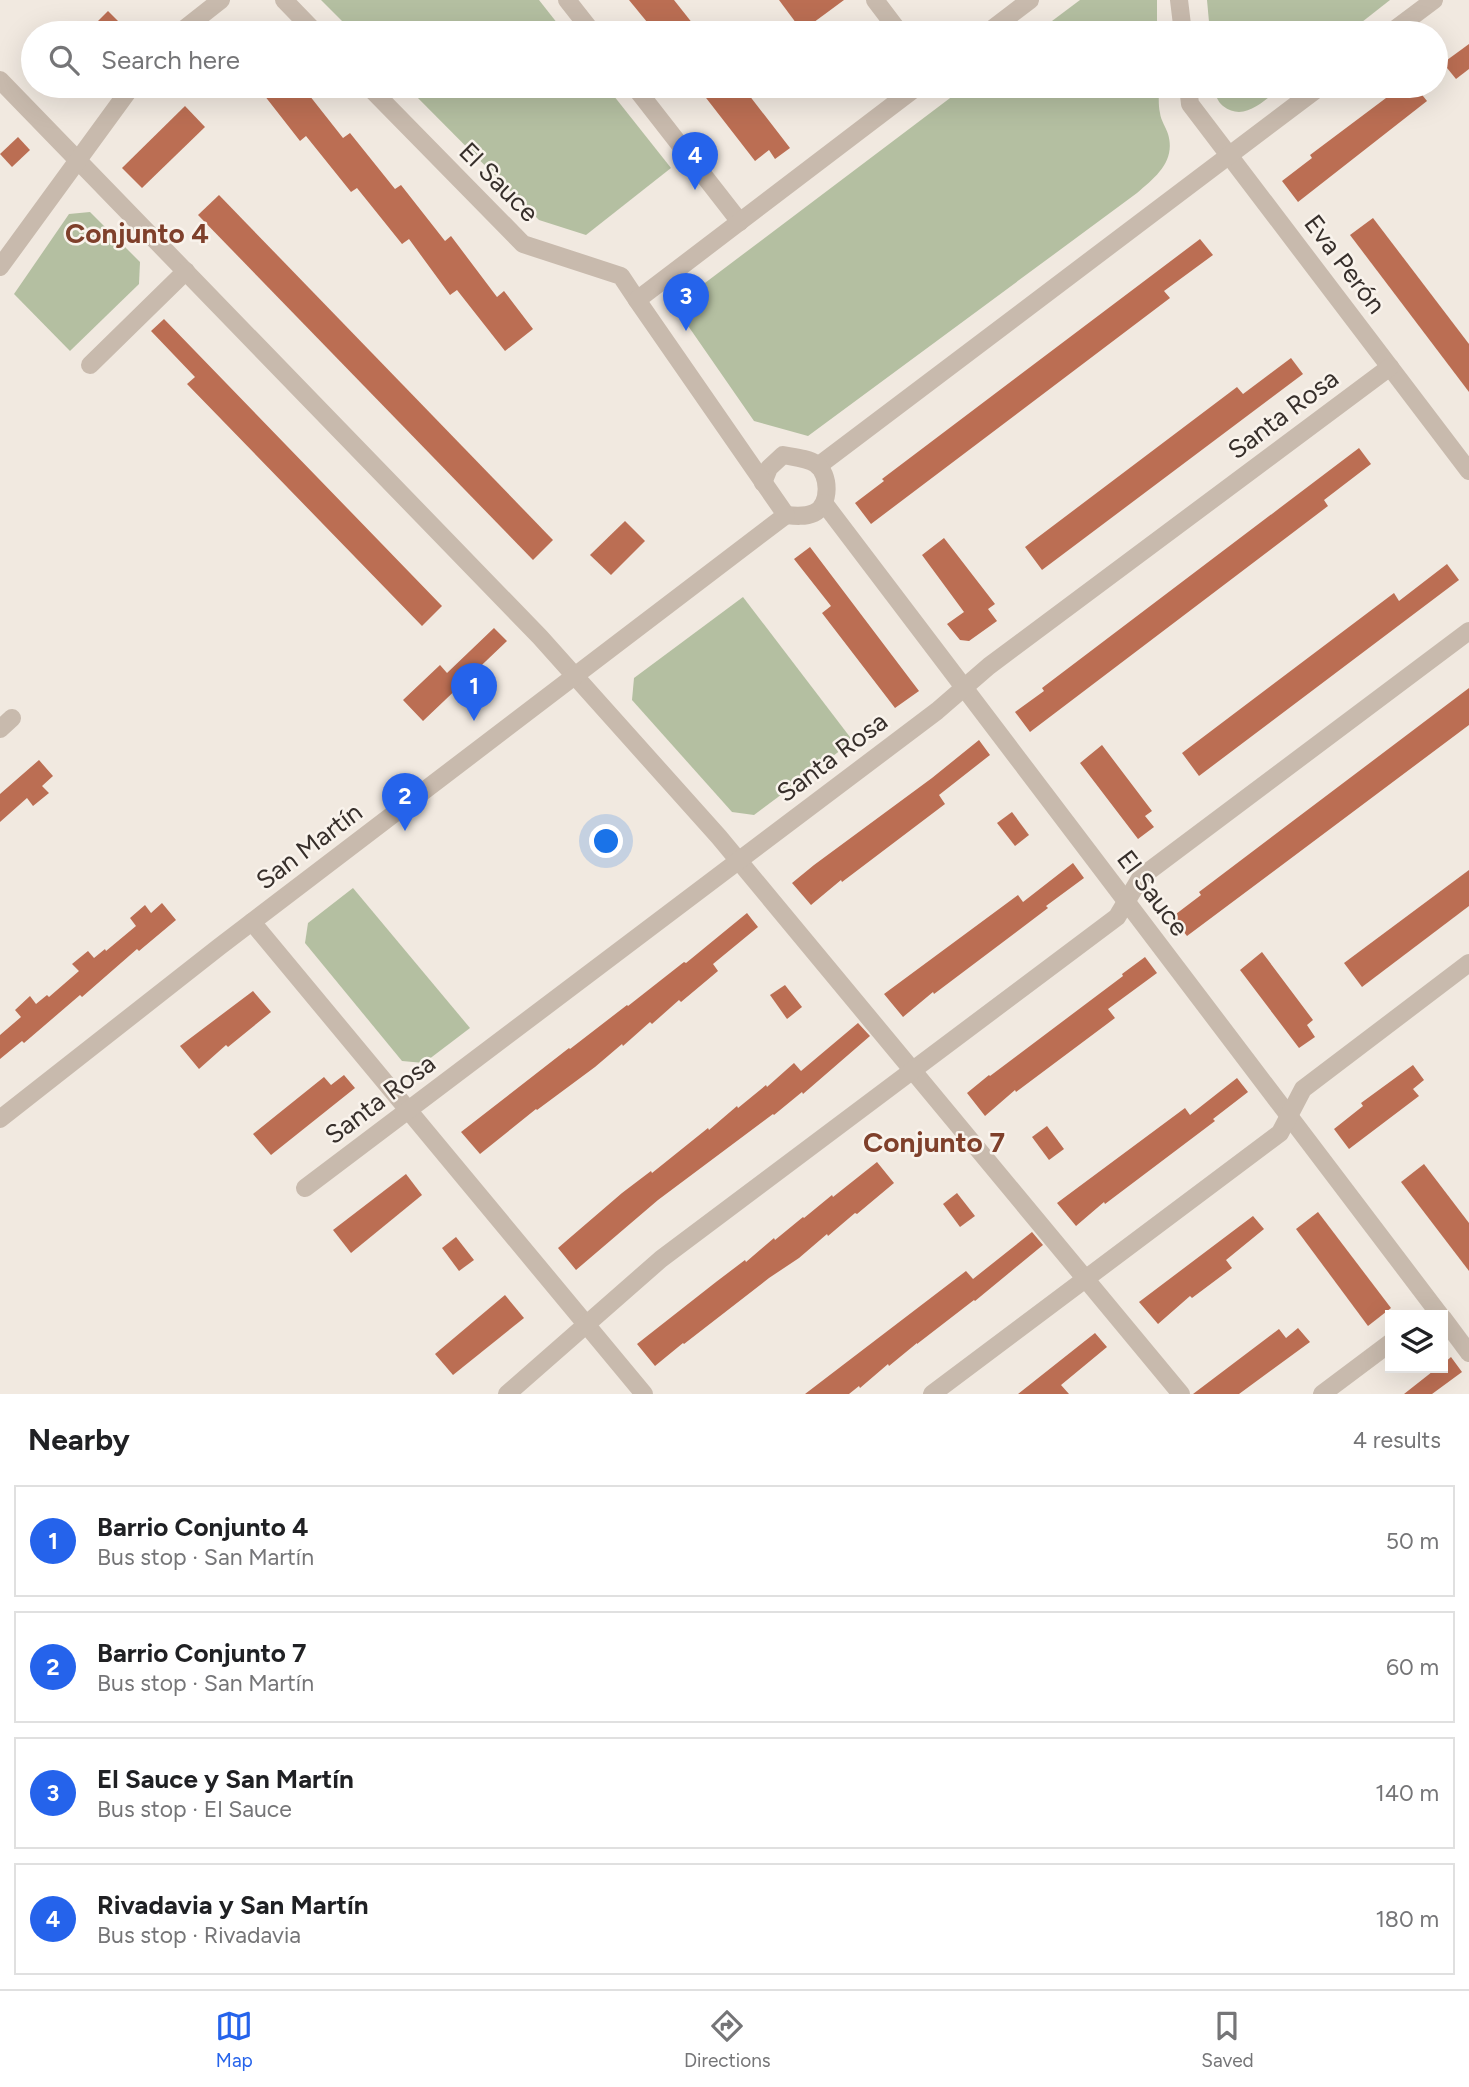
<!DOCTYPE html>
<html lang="en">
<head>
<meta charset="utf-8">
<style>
  body { margin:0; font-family:Figtree,sans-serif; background:#f6f6f6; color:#202124 }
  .controls { position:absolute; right:21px; bottom:21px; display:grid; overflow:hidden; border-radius:0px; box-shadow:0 7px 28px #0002 }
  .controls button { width:63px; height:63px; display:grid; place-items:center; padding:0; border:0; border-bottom:2px solid #e0e0e0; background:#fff; color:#202124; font:35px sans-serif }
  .you { position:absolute; left:607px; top:842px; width:24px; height:24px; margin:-18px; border:5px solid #fff; border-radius:50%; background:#1a73e8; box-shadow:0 0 0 10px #1a73e833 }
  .badge { display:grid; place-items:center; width:46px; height:46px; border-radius:50%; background:#2563eb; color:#fff; font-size:23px; font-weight:700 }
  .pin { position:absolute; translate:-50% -58px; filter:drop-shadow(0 2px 4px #0008) }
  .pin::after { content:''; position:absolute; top:37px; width:24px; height:21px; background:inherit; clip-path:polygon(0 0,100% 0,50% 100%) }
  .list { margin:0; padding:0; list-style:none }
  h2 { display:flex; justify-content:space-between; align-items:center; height:91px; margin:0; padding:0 28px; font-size:30px }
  h2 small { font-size:23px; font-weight:400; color:#757577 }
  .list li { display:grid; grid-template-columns:46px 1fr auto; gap:21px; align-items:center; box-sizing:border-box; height:112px; margin:0 14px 14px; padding:0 14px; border:2px solid #e0e0e0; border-radius:0px }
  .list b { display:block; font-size:26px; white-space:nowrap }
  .list p { margin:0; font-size:23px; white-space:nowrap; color:#757577 }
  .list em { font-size:23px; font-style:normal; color:#757577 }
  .icon { flex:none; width:38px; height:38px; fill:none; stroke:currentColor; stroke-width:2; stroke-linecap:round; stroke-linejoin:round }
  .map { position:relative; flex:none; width:1469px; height:1394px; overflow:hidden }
  .search { position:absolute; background:#fff; box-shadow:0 7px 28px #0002; left:21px; right:21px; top:21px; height:77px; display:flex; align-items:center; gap:18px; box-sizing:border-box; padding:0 24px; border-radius:38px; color:#757577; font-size:26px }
  .sheet { height:595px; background:#fff }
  nav { display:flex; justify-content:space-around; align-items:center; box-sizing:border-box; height:98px; border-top:2px solid #e0e0e0; background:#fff; font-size:19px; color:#757577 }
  nav a { display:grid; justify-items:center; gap:4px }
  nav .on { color:#2563eb }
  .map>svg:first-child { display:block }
  .green { fill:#b4bfa1 }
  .building { fill:#bb6e53 }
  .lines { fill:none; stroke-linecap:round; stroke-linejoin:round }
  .minor { stroke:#c8baad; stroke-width:18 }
  .tertiary { stroke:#c8baad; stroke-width:18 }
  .labels { text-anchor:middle; stroke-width:5; stroke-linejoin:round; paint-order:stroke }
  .street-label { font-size:26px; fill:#372f2b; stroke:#f9f3ec }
  .neighbourhood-label { font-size:28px; font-weight:bold; fill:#7f402b; stroke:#f9f3ec }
</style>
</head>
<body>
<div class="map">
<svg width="1469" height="1394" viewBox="0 0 1469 1394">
  <rect width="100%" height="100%" fill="#f1e9e0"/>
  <g class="green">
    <path d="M 321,0 L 539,0 L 565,33 L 354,33 Z"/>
    <path d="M 1080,0 L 1157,0 L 1157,33 L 1036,33 Z"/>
    <path d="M 1207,0 L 1390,0 L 1348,33 L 1210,33 Z"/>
    <path d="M 406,86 L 606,86 L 671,168 L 586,235 L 539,220 Z"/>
    <path d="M 966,86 L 1159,86 C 1159,95 1158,104 1160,113 C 1161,121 1166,127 1168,134 C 1176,161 1156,177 1137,193 L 808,436 L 754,421 L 684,320 L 689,295 Z"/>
    <path d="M 1214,86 L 1282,86 C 1266,99 1245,123 1223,106 C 1217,101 1215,94 1214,86 Z"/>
    <path d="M 90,212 L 140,262 L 139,284 L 70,351 L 14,294 L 69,214 Z"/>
    <path d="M 743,597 L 853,741 L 754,815 L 732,812 L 632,700 L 634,678 Z"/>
    <path d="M 353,888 L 470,1028 L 424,1063 L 402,1061 L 305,943 L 308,923 Z"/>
  </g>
  <g class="building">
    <path d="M 629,0 L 674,0 L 693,24 L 682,33 L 656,33 Z"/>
    <path d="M 779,0 L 844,0 L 802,31 Z"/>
    <path d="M 108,11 L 121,24 L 111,33 L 86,33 Z"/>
    <path d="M 1469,44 L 1469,69 L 1456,79 L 1443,63 Z"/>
    <path d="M 257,86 L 302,86 L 343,138 L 350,133 L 395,189 L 401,185 L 445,241 L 451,236 L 497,297 L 504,291 L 533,329 L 505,351 L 457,290 L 450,295 L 409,239 L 402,244 L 357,188 L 351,192 L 306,136 L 300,141 Z"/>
    <path d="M 714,86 L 742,86 L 790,148 L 775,159 L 769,150 L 755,161 L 703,94 Z"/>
    <path d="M 1402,86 L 1415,86 L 1427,101 L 1298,202 L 1282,181 L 1312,158 L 1310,155 Z"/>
    <path d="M 185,106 L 205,127 L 142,188 L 122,168 Z"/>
    <path d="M 18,137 L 30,150 L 12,167 L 0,154 Z"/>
    <path d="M 219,195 L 553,540 L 533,560 L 198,215 Z"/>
    <path d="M 1373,218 L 1469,344 L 1469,392 L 1350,235 Z"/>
    <path d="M 1200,239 L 1213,255 L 1164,291 L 1170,298 L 871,524 L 855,503 L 884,481 L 882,479 Z"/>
    <path d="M 164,319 L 442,606 L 422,626 L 187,384 L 195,377 L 151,331 Z"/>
    <path d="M 1291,358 L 1303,374 L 1042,570 L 1025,547 L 1237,387 L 1243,394 Z"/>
    <path d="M 1359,448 L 1371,464 L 1324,500 L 1328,506 L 1030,732 L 1015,712 L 1044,691 L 1042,688 Z"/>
    <path d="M 625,521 L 645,541 L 611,575 L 590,555 Z"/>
    <path d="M 944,538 L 995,604 L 988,609 L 997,621 L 969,641 L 960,640 L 947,624 L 964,612 L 922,555 Z"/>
    <path d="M 810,547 L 919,691 L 895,708 L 822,613 L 831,606 L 794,559 Z"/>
    <path d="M 1447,564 L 1459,580 L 1199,776 L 1182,753 L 1394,593 L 1399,601 Z"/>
    <path d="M 494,628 L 507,641 L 423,721 L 403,700 L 440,665 L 447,673 Z"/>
    <path d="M 1469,688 L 1469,725 L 1187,936 L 1172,917 L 1201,895 L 1199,892 Z"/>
    <path d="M 979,740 L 990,755 L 939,795 L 945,804 L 842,882 L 841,880 L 811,905 L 792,883 L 814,865 L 932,778 Z"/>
    <path d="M 1102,745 L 1152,811 L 1145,816 L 1154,827 L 1138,839 L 1080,763 Z"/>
    <path d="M 39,760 L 53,776 L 42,786 L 49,793 L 33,806 L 27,798 L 0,822 L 0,794 Z"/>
    <path d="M 1012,812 L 1029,835 L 1015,846 L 997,823 Z"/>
    <path d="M 1073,863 L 1084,878 L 1046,906 L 1048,908 L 934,994 L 933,992 L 903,1017 L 884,994 L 1018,895 L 1023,902 Z"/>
    <path d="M 1469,870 L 1469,906 L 1362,987 L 1344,963 Z"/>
    <path d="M 162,903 L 176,920 L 139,951 L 137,949 L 82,997 L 80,995 L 24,1043 L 22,1041 L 0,1059 L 0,1035 L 21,1017 L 15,1010 L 30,996 L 36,1004 L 47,995 L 49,997 L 79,971 L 72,964 L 88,951 L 94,958 L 105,949 L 106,951 L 136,926 L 130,918 L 145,905 L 151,913 Z"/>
    <path d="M 747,913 L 758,927 L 713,964 L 718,971 L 681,1002 L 679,1000 L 652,1024 L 650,1022 L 623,1046 L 622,1044 L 595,1067 L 537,1110 L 536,1109 L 480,1154 L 461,1132 L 569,1048 L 570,1049 L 627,1005 L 628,1006 L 684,962 L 686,963 Z"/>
    <path d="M 1262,952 L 1313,1020 L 1307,1025 L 1315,1037 L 1299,1048 L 1240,970 Z"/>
    <path d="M 1145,957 L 1157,973 L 1108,1009 L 1115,1018 L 1016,1092 L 1015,1090 L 985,1116 L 967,1093 L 989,1075 L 990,1076 L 1123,976 L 1122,974 Z"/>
    <path d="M 785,985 L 802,1007 L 787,1019 L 770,995 Z"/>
    <path d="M 253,991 L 271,1012 L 228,1047 L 226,1045 L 199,1069 L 180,1046 Z"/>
    <path d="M 858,1023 L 870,1036 L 803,1094 L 802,1092 L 774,1115 L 773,1114 L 658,1200 L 576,1270 L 558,1248 L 622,1193 L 651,1171 L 652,1173 L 708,1128 L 709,1130 L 737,1106 L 738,1108 L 766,1085 L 767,1087 L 794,1063 L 801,1071 Z"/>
    <path d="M 1413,1065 L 1424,1080 L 1413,1089 L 1419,1096 L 1349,1149 L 1334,1129 L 1363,1106 L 1361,1103 Z"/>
    <path d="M 344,1075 L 355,1088 L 271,1155 L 253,1134 L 324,1077 L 331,1085 Z"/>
    <path d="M 1237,1078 L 1248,1092 L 1213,1119 L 1215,1121 L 1105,1204 L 1104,1202 L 1076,1226 L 1057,1203 L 1185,1108 L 1190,1115 Z"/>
    <path d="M 1047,1126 L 1064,1149 L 1049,1160 L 1032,1137 Z"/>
    <path d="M 877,1162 L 894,1183 L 857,1214 L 855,1213 L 828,1236 L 827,1234 L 799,1258 L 769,1278 L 684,1344 L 683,1343 L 655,1366 L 637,1344 L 716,1282 L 745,1260 L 746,1262 L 774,1238 L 775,1240 L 803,1217 L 804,1218 L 832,1195 L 833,1197 Z"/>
    <path d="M 1424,1164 L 1469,1223 L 1469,1271 L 1401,1182 Z"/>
    <path d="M 406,1174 L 422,1195 L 351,1253 L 333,1230 Z"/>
    <path d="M 957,1193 L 975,1216 L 960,1227 L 943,1204 Z"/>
    <path d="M 1318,1212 L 1391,1308 L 1368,1326 L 1296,1229 Z"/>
    <path d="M 1253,1216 L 1264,1229 L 1226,1260 L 1232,1268 L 1192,1298 L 1190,1296 L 1158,1324 L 1139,1302 Z"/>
    <path d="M 1032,1232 L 1043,1245 L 975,1301 L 974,1300 L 917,1344 L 917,1343 L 889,1366 L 888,1364 L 860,1388 L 859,1386 L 849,1394 L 805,1394 L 966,1271 L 973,1279 Z"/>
    <path d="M 456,1237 L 474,1260 L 459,1271 L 442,1248 Z"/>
    <path d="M 505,1295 L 524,1318 L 453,1375 L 435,1354 Z"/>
    <path d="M 1298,1328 L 1310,1342 L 1239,1394 L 1193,1394 L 1279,1329 L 1286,1338 Z"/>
    <path d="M 1095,1333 L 1107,1347 L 1061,1385 L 1069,1394 L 1018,1394 Z"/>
    <path d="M 1451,1357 L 1462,1372 L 1432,1394 L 1404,1394 L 1437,1368 L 1443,1368 L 1443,1364 Z"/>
  </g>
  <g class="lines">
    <g class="minor">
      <path d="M 284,0 L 316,33"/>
      <path d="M 567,0 L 593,33"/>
      <path d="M 875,0 L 900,33"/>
      <path d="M 1179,0 L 1183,33"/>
      <path d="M 179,33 L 221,0"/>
      <path d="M 1390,33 L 1434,0"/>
      <path d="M 0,80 L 540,637 L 719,837 L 1181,1394"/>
      <path d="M 368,86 L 523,244 L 621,276 L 637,300"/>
      <path d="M 634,86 L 740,222"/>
      <path d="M 1188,86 L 1190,104 L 1469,471"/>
      <path d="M 0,267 L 132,86"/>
      <path d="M 90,365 L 186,271"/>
      <path d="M 818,466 L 1321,86"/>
      <path d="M 763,483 L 769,468 L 783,455 C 793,457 808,458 816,464 C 830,474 831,505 814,513 C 805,517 795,516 786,515"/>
      <path d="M 824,503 L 1440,1315"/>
      <path d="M 0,729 L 12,718"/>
      <path d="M 252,922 L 644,1394"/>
      <path d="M 305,1188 L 937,711 L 989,666 L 1390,367"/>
      <path d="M 1443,1318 L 1469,1353"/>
      <path d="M 507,1394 L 661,1259 L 1117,917 L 1141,877 L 1469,631"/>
      <path d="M 932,1394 L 1280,1133 L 1303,1089 L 1469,963"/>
      <path d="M 1322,1394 L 1390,1343"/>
    </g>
    <g class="tertiary">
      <path d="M 987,33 L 1030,0"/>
      <path d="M 0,1119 L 219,947 L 786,515 L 637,300 L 918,86"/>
    </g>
  </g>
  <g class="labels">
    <g class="street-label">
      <text transform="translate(499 182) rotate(45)" y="9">El Sauce</text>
      <text transform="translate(1345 264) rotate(53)" y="9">Eva Perón</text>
      <text transform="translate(1283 414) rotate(-37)" y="9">Santa Rosa</text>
      <text transform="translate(832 757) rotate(-37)" y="9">Santa Rosa</text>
      <text transform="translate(309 846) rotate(-37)" y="9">San Martín</text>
      <text transform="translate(1153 893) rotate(53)" y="9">El Sauce</text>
      <text transform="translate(380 1099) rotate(-37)" y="9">Santa Rosa</text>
    </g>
    <g class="neighbourhood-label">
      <text x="137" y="243">Conjunto 4</text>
      <text x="934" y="1152">Conjunto 7</text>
    </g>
  </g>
</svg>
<div class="controls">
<button><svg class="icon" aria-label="layers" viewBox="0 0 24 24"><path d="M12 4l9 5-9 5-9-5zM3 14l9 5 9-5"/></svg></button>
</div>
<div class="you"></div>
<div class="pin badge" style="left:474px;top:721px">1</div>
<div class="pin badge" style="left:405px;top:831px">2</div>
<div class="pin badge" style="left:686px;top:331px">3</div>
<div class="pin badge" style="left:695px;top:190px">4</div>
<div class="search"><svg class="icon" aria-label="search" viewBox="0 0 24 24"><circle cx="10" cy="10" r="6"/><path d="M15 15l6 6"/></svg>Search here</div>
</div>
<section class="sheet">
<h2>Nearby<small>4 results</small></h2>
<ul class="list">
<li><span class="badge">1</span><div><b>Barrio Conjunto 4</b><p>Bus stop · San Martín</p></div><em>50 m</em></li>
<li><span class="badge">2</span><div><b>Barrio Conjunto 7</b><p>Bus stop · San Martín</p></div><em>60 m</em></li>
<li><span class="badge">3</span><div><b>El Sauce y San Martín</b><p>Bus stop · El Sauce</p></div><em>140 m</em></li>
<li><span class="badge">4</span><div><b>Rivadavia y San Martín</b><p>Bus stop · Rivadavia</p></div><em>180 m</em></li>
</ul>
</section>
<nav>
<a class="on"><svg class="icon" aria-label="map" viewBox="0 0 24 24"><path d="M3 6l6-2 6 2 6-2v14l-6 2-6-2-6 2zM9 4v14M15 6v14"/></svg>Map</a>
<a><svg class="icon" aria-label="directions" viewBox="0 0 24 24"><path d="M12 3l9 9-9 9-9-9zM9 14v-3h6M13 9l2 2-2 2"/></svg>Directions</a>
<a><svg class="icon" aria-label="saved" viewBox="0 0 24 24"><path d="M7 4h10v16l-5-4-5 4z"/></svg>Saved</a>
</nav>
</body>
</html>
